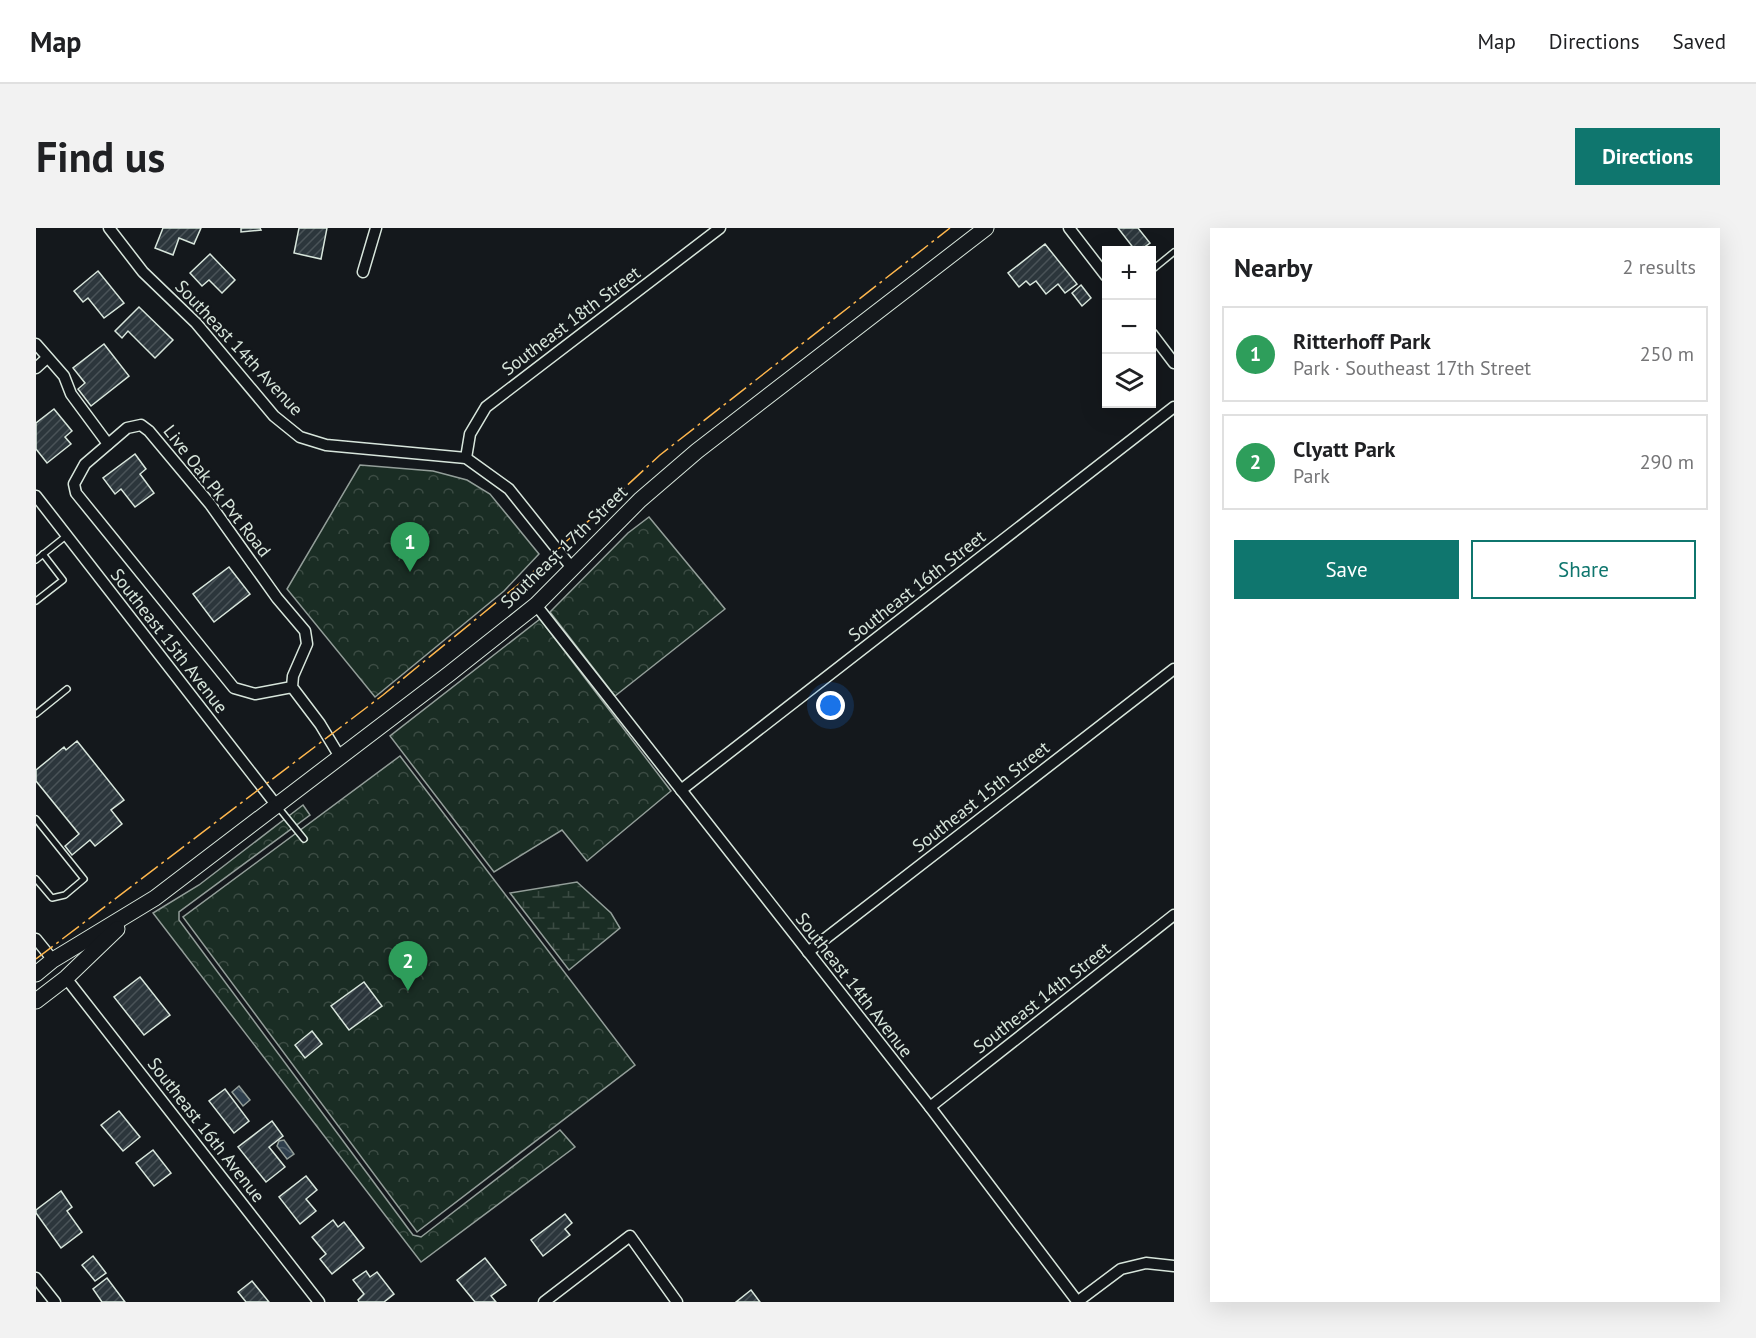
<!DOCTYPE html>
<html lang="en">
<head>
<meta charset="utf-8">
<style>
  body { margin:0; font-family:"PT Sans",sans-serif; background:#f2f2f2; color:#202124 }
  .controls { position:absolute; right:18px; top:18px; display:grid; overflow:hidden; border-radius:0px; box-shadow:0 6px 24px #0002 }
  .controls button { width:54px; height:54px; display:grid; place-items:center; padding:0; border:0; border-bottom:2px solid #e0e0e0; background:#fff; color:#202124; font:30px sans-serif }
  .you { position:absolute; left:795px; top:478px; width:21px; height:21px; margin:-15px; border:4px solid #fff; border-radius:50%; background:#1a73e8; box-shadow:0 0 0 9px #1a73e833 }
  .badge { display:grid; place-items:center; width:39px; height:39px; border-radius:50%; background:#0f766e; color:#fff; font-size:20px; font-weight:700 }
  .pin { position:absolute; translate:-50% -50px; filter:drop-shadow(0 2px 3px #0008) }
  .pin::after { content:''; position:absolute; top:32px; width:21px; height:18px; background:inherit; clip-path:polygon(0 0,100% 0,50% 100%) }
  .list { margin:0; padding:0; list-style:none }
  h2 { display:flex; justify-content:space-between; align-items:center; height:78px; margin:0; padding:0 24px; font-size:26px }
  h2 small { font-size:20px; font-weight:400; color:#757577 }
  .list li { display:grid; grid-template-columns:39px 1fr auto; gap:18px; align-items:center; box-sizing:border-box; height:96px; margin:0 12px 12px; padding:0 12px; border:2px solid #e0e0e0; border-radius:0px }
  .list b { display:block; font-size:22px; white-space:nowrap }
  .list p { margin:0; font-size:20px; white-space:nowrap; color:#757577 }
  .list em { font-size:20px; font-style:normal; color:#757577 }
  .actions { display:flex; gap:12px; padding:18px 24px }
  .actions a { flex:1; padding:14px 0; border:2px solid #0f766e; border-radius:0px; text-align:center; font-size:21px; color:#0f766e }
  .actions .main { background:#0f766e; color:#fff }
  .icon { flex:none; width:33px; height:33px; fill:none; stroke:currentColor; stroke-width:2; stroke-linecap:round; stroke-linejoin:round }
  .map { position:relative; flex:none; width:1138px; height:1074px; overflow:hidden; border-radius:0px }
  header { display:flex; align-items:center; gap:36px; box-sizing:border-box; height:84px; padding:0 30px; background:#fff; border-bottom:2px solid #e0e0e0 }
  header strong { font-size:28px }
  nav { display:flex; gap:33px; margin-inline-start:auto; font-size:21px }
  .intro { display:flex; align-items:center; justify-content:space-between; box-sizing:border-box; height:144px; padding:0 36px }
  h1 { margin:0; font-size:42px }
  .button { padding:15px 27px; border-radius:0px; background:#0f766e; color:#fff; font-size:21px; font-weight:700 }
  main { display:flex; gap:36px; padding:0 36px }
  aside { flex:1; background:#fff; border-radius:0px; box-shadow:0 6px 24px #0002 }
  .map>svg:first-child { display:block }
  .forest { fill:url(#forest-crowns); stroke:#939e99; stroke-width:1.5 }
  .wetland { fill:url(#wetland-marsh); stroke:#939e99; stroke-width:1.5 }
  .water { fill:url(#water-waves); stroke:#939e99; stroke-width:1.5 }
  .building { fill:url(#building-hatch); stroke:#d8e6dc; stroke-width:1.5 }
  .lines { fill:none; stroke-linecap:round; stroke-linejoin:round }
  .service-casing { stroke:#d8e6dc; stroke-width:8 }
  .minor-casing { stroke:#d8e6dc; stroke-width:13 }
  .secondary-casing { stroke:#d8e6dc; stroke-width:17 }
  .service { stroke:#14181c; stroke-width:5 }
  .minor { stroke:#14181c; stroke-width:10 }
  .secondary { stroke:#14181c; stroke-width:15 }
  .power { stroke:#ffb74d; stroke-width:1.5; stroke-dasharray:21 4.5 3 4.5; stroke-linecap:butt }
  .labels { text-anchor:middle; stroke-width:4.5; stroke-linejoin:round; paint-order:stroke }
  .street-label { font-size:18px; fill:#d8e6dc; stroke:#14181c }
</style>
</head>
<body>
<header>
<strong>Map</strong>
<nav><a>Map</a><a>Directions</a><a>Saved</a></nav>
</header>
<div class="intro"><h1>Find us</h1><a class="button">Directions</a></div>
<main>
<div class="map">
<svg width="1138" height="1074" viewBox="0 0 1138 1074">
  <defs>
    <pattern id="forest-crowns" width="20" height="18" patternUnits="userSpaceOnUse" patternTransform="scale(1.5)"><rect width="20" height="18" fill="#1a2d24"/><path d="M2 6a3 3 0 1 1 6 0M12 15a3 3 0 1 1 6 0" fill="none" stroke="#3b4b43"/></pattern>
    <pattern id="wetland-marsh" width="20" height="14" patternUnits="userSpaceOnUse" patternTransform="scale(1.5)"><rect width="20" height="14" fill="#1a2d24"/><path d="M1 5h8M5 5V1M11 12h8M15 12V8" fill="none" stroke="#3b4b43"/></pattern>
    <pattern id="water-waves" width="16" height="10" patternUnits="userSpaceOnUse" patternTransform="scale(1.5)"><rect width="16" height="10" fill="#2f3f4d"/><path d="M0 5q4-4 8 0t8 0" fill="none" stroke="#4c5b66"/></pattern>
    <pattern id="building-hatch" width="6" height="6" patternUnits="userSpaceOnUse" patternTransform="scale(1.5)"><rect width="6" height="6" fill="#2c363c"/><path d="M-1 1l2-2M0 6l6-6M5 7l2-2" fill="none" stroke="#4a5358"/></pattern>
  </defs>
  <rect width="100%" height="100%" fill="#14181c"/>
  <g class="forest">
    <path d="M 324,237 L 397,243 L 431,252 L 454,266 L 503,326 L 468,363 L 339,469 L 251,361 Z"/>
    <path d="M 613,289 L 689,381 L 579,468 L 514,384 L 592,305 Z"/>
    <path d="M 504,391 L 635,563 L 551,633 L 526,602 L 458,644 L 354,508 Z"/>
    <path d="M 364,528 L 599,837 L 381,1004 L 147,689 Z"/>
    <path d="M 267,577 L 274,587 L 143,684 L 143,692 L 377,1007 L 385,1009 L 524,902 L 539,919 L 385,1034 L 117,685 L 163,657 Z"/>
  </g>
  <path class="wetland" d="M 541,654 L 575,685 L 584,700 L 533,742 L 474,665 Z"/>
  <g class="water">
    <path d="M 203,858 L 214,872 L 207,878 L 196,864 Z"/>
    <path d="M 248,912 L 258,926 L 251,931 L 241,918 L 243,913 Z"/>
  </g>
  <g class="building">
    <path d="M 127,0 L 165,0 L 158,16 L 143,10 L 137,27 L 119,20 Z"/>
    <path d="M 205,0 L 224,0 L 225,2 L 205,4 Z"/>
    <path d="M 263,0 L 291,0 L 285,31 L 258,25 Z"/>
    <path d="M 1082,0 L 1102,0 L 1114,15 L 1104,22 L 1099,22 Z"/>
    <path d="M 1009,16 L 1041,56 L 1029,65 L 1022,56 L 1010,66 L 1000,53 L 994,57 L 990,53 L 983,59 L 972,45 Z"/>
    <path d="M 174,26 L 199,52 L 186,65 L 173,52 L 166,58 L 154,45 Z"/>
    <path d="M 62,43 L 88,75 L 68,90 L 52,70 L 47,74 L 38,63 Z"/>
    <path d="M 1045,57 L 1055,70 L 1046,78 L 1036,65 Z"/>
    <path d="M 103,79 L 137,112 L 119,130 L 92,103 L 86,110 L 79,103 Z"/>
    <path d="M 68,116 L 93,148 L 55,178 L 42,161 L 49,155 L 37,140 Z"/>
    <path d="M 18,181 L 36,203 L 29,209 L 35,216 L 11,235 L 0,221 L 0,195 Z"/>
    <path d="M 99,226 L 110,241 L 104,246 L 118,265 L 99,279 L 85,261 L 79,266 L 67,250 Z"/>
    <path d="M 193,339 L 214,366 L 178,394 L 157,366 Z"/>
    <path d="M 41,513 L 88,572 L 75,582 L 86,596 L 59,618 L 54,612 L 36,627 L 29,618 L 43,606 L 0,553 L 0,542 L 28,519 L 30,522 Z"/>
    <path d="M 104,749 L 134,787 L 108,807 L 78,769 Z"/>
    <path d="M 328,754 L 346,778 L 313,802 L 295,778 Z"/>
    <path d="M 276,803 L 286,816 L 269,830 L 259,817 Z"/>
    <path d="M 189,861 L 213,893 L 198,905 L 173,873 Z"/>
    <path d="M 83,883 L 104,909 L 87,923 L 65,897 Z"/>
    <path d="M 236,893 L 247,908 L 233,919 L 249,939 L 230,954 L 202,919 Z"/>
    <path d="M 117,922 L 135,945 L 118,958 L 100,935 Z"/>
    <path d="M 270,948 L 281,962 L 270,971 L 280,983 L 264,996 L 243,969 Z"/>
    <path d="M 25,963 L 36,979 L 31,983 L 46,1004 L 25,1020 L 0,985 L 0,982 Z"/>
    <path d="M 529,986 L 536,995 L 529,1001 L 534,1007 L 507,1028 L 495,1012 Z"/>
    <path d="M 297,992 L 302,999 L 308,994 L 328,1020 L 296,1046 L 284,1031 L 290,1026 L 276,1009 Z"/>
    <path d="M 57,1028 L 70,1045 L 59,1053 L 46,1037 Z"/>
    <path d="M 449,1030 L 470,1057 L 455,1068 L 460,1074 L 439,1074 L 421,1052 Z"/>
    <path d="M 330,1043 L 334,1049 L 341,1044 L 358,1066 L 348,1074 L 323,1074 L 322,1072 L 328,1066 L 317,1052 Z"/>
    <path d="M 71,1050 L 89,1074 L 66,1074 L 57,1061 Z"/>
    <path d="M 216,1053 L 233,1074 L 210,1074 L 202,1064 Z"/>
    <path d="M 715,1062 L 724,1074 L 700,1074 Z"/>
  </g>
  <g class="lines">
    <defs>
      <g id="service">
        <path d="M 1116,42 L 1138,24"/>
        <path d="M 0,332 L 30,308"/>
        <path d="M 0,373 L 27,352 L 7,326"/>
        <path d="M 0,486 L 31,461"/>
        <path d="M 242,579 L 268,611"/>
        <path d="M 0,591 L 48,651 L 29,667 L 16,670 L 0,651"/>
      </g>
      <g id="minor">
        <path d="M 73,0 L 107,44 L 160,95 L 238,188 L 264,209 L 290,217 L 430,230 L 473,261 L 536,340"/>
        <path d="M 1033,0 L 1070,48"/>
        <path d="M 327,44 L 340,0"/>
        <path d="M 1116,106 L 1138,135"/>
        <path d="M 0,116 L 28,148 L 35,166 L 72,216"/>
        <path d="M 0,140 L 11,130"/>
        <path d="M 430,230 L 434,206 L 450,179 L 684,0"/>
        <path d="M 0,268 L 241,578"/>
        <path d="M 500,377 L 894,879 L 1041,1073"/>
        <path d="M 256,459 L 257,448 L 271,416 L 269,403 L 241,370 L 174,276 L 113,203 L 105,197 L 91,200 L 49,236 L 38,256 L 40,265 L 198,460 L 219,466 L 256,459 L 284,496 L 304,529"/>
        <path d="M 645,562 L 1138,179"/>
        <path d="M 0,711 L 17,732"/>
        <path d="M 772,724 L 1138,441"/>
        <path d="M 30,750 L 283,1074"/>
        <path d="M 894,879 L 1138,687"/>
        <path d="M 0,1050 L 19,1074"/>
        <path d="M 508,1074 L 594,1008 L 641,1074"/>
        <path d="M 1041,1074 L 1085,1041 L 1110,1035 L 1138,1038"/>
      </g>
      <g id="secondary">
        <path d="M 0,746 L 17,732 L 119,670 L 413,446 L 500,377 L 604,272 L 661,223 L 950,0"/>
        <path d="M 0,773 L 30,750 L 81,701"/>
      </g>
    </defs>
    <use href="#service" class="service-casing"/>
    <use href="#minor" class="minor-casing"/>
    <use href="#secondary" class="secondary-casing"/>
    <use href="#service" class="service"/>
    <use href="#minor" class="minor"/>
    <use href="#secondary" class="secondary"/>
    <path class="power" d="M 0,731 L 347,467 L 494,347 L 624,227 L 914,0"/>
  </g>
  <g class="labels">
    <g class="street-label">
      <text transform="translate(535 93) rotate(-37)" y="6">Southeast 18th Street</text>
      <text transform="translate(203 120) rotate(47)" y="6">Southeast 14th Avenue</text>
      <text transform="translate(181 263) rotate(52)" y="6">Live Oak Pk Pvt Road</text>
      <text transform="translate(528 319) rotate(-44)" y="6">Southeast 17th Street</text>
      <text transform="translate(881 358) rotate(-38)" y="6">Southeast 16th Street</text>
      <text transform="translate(133 413) rotate(52)" y="6">Southeast 15th Avenue</text>
      <text transform="translate(945 569) rotate(-38)" y="6">Southeast 15th Street</text>
      <text transform="translate(818 757) rotate(52)" y="6">Southeast 14th Avenue</text>
      <text transform="translate(1006 770) rotate(-38)" y="6">Southeast 14th Street</text>
      <text transform="translate(170 902) rotate(52)" y="6">Southeast 16th Avenue</text>
    </g>
  </g>
</svg>
<div class="controls">
<button>+</button>
<button>−</button>
<button><svg class="icon" aria-label="layers" viewBox="0 0 24 24"><path d="M12 4l9 5-9 5-9-5zM3 14l9 5 9-5"/></svg></button>
</div>
<div class="you"></div>
<div class="pin badge" style="left:374px;top:344px;background:#2e9e5b">1</div>
<div class="pin badge" style="left:372px;top:763px;background:#2e9e5b">2</div>
</div>
<aside>
<h2>Nearby<small>2 results</small></h2>
<ul class="list">
<li><span class="badge" style="background:#2e9e5b">1</span><div><b>Ritterhoff Park</b><p>Park · Southeast 17th Street</p></div><em>250 m</em></li>
<li><span class="badge" style="background:#2e9e5b">2</span><div><b>Clyatt Park</b><p>Park</p></div><em>290 m</em></li>
</ul>
<div class="actions"><a class="main">Save</a><a>Share</a></div>
</aside>
</main>
</body>
</html>
